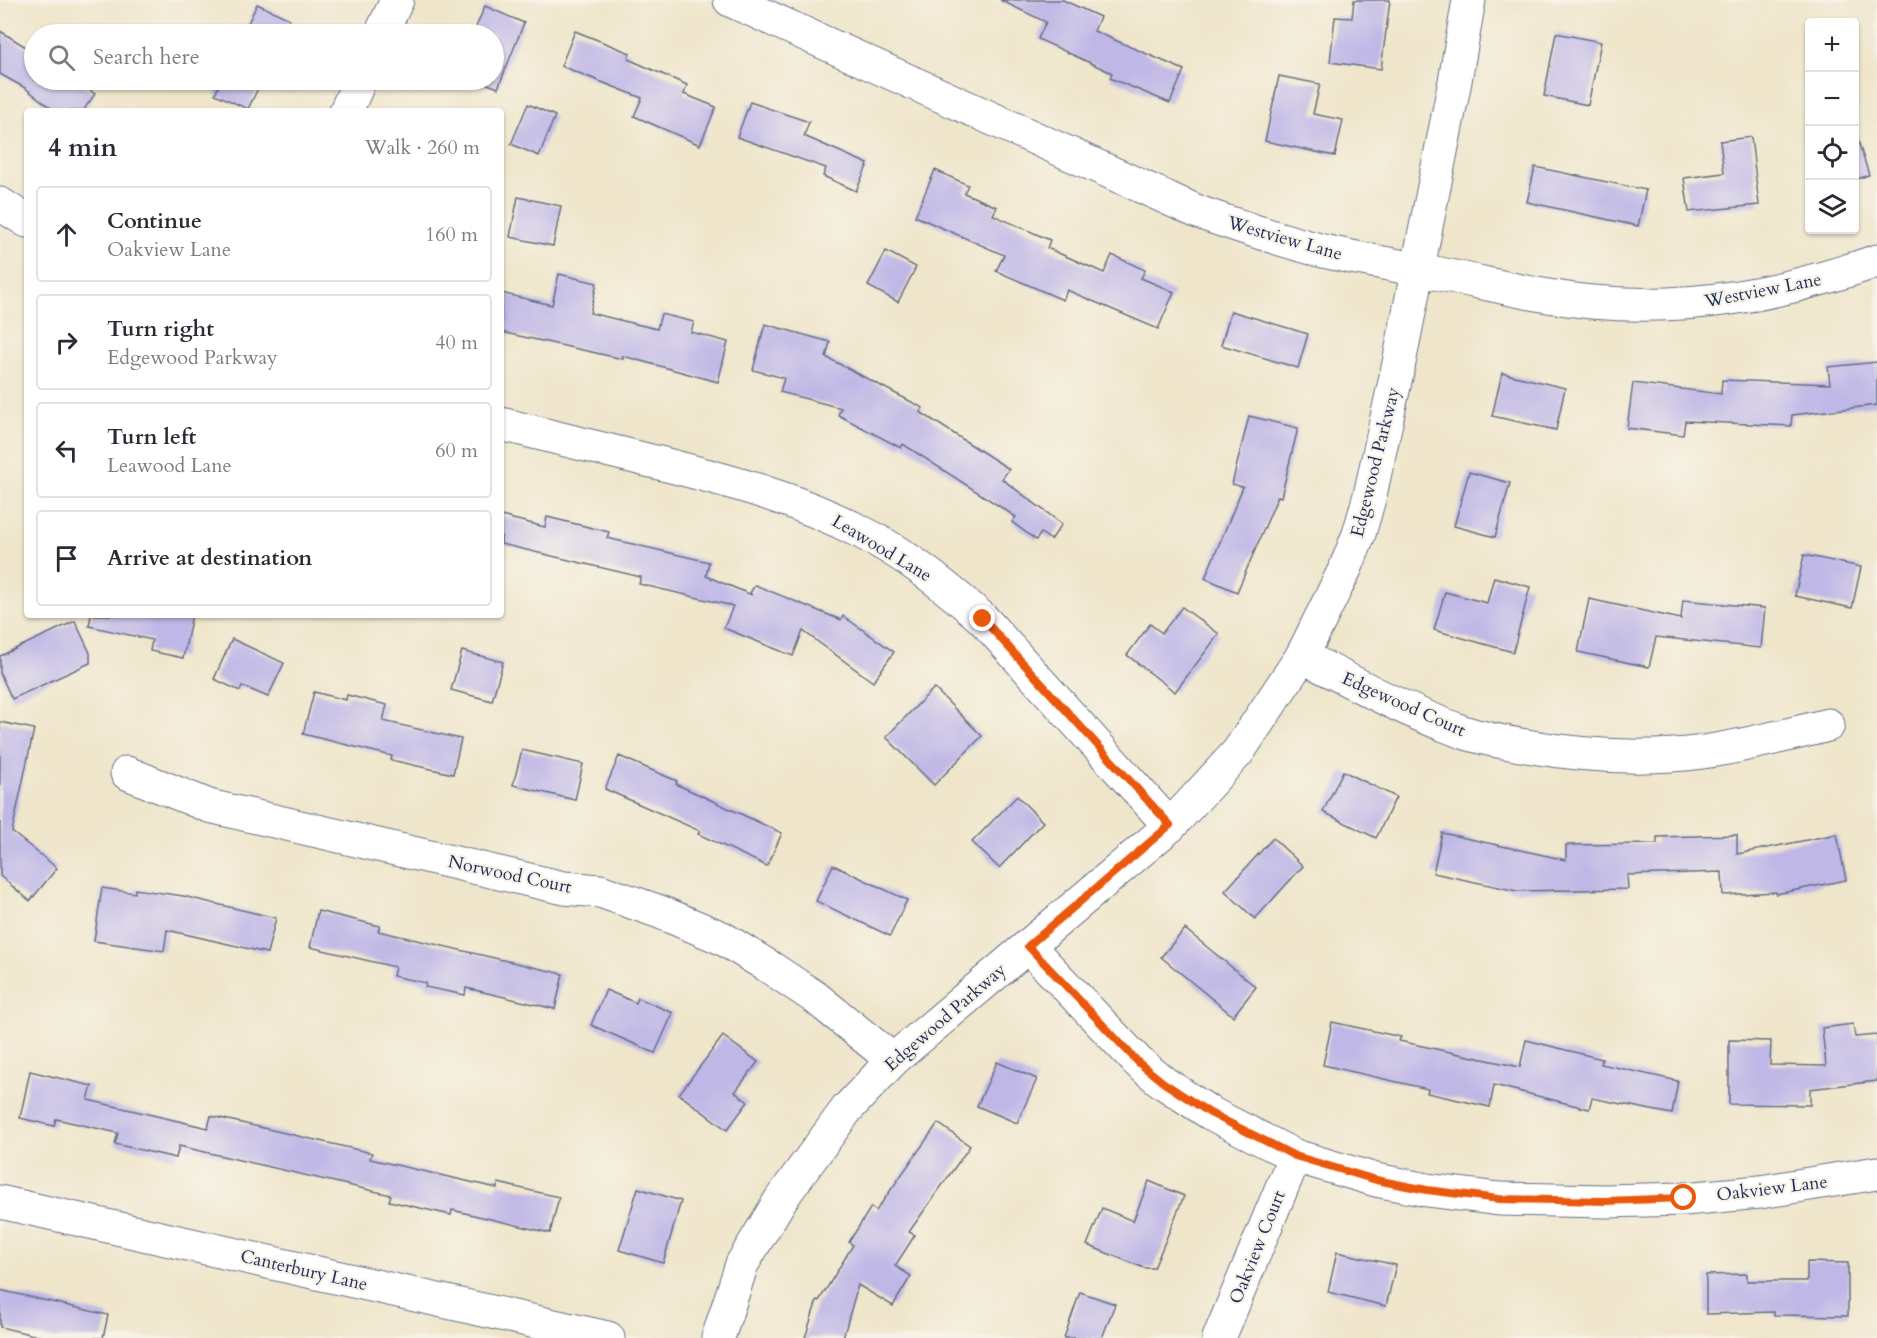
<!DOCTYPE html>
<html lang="en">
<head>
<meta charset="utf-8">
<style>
  body { margin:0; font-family:Cardo,serif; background:#f7f7f7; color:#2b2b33 }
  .controls { position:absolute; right:18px; top:18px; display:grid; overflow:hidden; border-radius:6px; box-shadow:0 2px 4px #0004 }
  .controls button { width:54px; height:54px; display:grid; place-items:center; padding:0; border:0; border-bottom:2px solid #e1e1e2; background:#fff; color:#2b2b33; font:30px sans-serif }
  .stop { position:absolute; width:18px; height:18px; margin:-14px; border:4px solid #ea580c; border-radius:50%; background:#fff }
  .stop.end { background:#ea580c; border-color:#fff; box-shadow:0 2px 6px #0008 }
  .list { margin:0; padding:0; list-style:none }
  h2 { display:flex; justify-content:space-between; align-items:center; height:78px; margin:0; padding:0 24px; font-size:26px }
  h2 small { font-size:20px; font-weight:400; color:#7c7c81 }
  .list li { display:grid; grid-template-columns:39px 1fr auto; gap:18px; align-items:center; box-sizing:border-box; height:96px; margin:0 12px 12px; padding:0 12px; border:2px solid #e1e1e2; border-radius:6px }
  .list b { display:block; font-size:22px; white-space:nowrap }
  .list p { margin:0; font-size:20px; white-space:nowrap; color:#7c7c81 }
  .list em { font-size:20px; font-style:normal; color:#7c7c81 }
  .icon { flex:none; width:33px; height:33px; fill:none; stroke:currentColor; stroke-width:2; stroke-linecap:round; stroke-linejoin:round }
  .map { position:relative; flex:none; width:1877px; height:1338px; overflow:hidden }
  .search { position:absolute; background:#fff; box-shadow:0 2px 4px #0004; left:24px; top:24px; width:480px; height:66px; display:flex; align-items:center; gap:15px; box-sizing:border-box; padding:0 21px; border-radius:33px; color:#7c7c81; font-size:22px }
  .panel { position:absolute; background:#fff; box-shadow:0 2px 4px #0004; left:24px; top:108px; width:480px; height:510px; border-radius:6px }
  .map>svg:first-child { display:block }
  .building { fill:#bfb7e6 }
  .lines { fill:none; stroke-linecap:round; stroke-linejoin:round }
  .street-casing { stroke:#656f84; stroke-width:35 }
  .street { stroke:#fff; stroke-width:33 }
  .route { stroke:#ea580c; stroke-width:8 }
  .labels { text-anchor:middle; stroke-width:4.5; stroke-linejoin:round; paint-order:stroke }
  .street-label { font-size:18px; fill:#1b2f5e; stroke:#f7f3e8 }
</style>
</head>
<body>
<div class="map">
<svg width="1877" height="1338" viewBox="0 0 1877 1338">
  <rect width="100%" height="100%" fill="#f7f3e8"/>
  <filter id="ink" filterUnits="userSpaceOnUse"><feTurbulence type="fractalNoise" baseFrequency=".0167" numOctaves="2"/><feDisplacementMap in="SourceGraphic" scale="12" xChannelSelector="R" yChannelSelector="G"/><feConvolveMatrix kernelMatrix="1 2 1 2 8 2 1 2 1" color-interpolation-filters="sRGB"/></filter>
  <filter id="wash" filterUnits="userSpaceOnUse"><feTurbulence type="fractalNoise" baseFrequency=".008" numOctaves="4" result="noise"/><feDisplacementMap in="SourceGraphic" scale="24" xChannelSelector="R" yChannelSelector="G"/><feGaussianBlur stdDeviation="1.35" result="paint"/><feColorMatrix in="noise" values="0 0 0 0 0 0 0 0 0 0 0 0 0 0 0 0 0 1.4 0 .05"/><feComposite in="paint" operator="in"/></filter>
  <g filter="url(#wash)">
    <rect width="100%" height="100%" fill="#efe5ca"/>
    <g id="blocks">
      <g class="building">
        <path d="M 1000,0 L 1063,0 L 1100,17 L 1094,31 L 1184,70 L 1170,103 L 1110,78 L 1112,73 L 1038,39 L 1046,22 Z"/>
        <path d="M 1354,0 L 1390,0 L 1381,69 L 1330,62 L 1335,17 L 1352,18 Z"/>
        <path d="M 257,4 L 290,19 L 283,34 L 243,34 Z"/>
        <path d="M 485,6 L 524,23 L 498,88 L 477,80 L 494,80 L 494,34 L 473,34 Z"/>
        <path d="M 0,31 L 34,52 L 34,80 L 75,80 L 95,94 L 83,111 L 55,111 L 25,88 L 0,74 Z"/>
        <path d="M 575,31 L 630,53 L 628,59 L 687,85 L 684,94 L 716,107 L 700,145 L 634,116 L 642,98 L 561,66 Z"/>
        <path d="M 1556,33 L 1601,42 L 1588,105 L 1544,96 Z"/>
        <path d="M 1279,76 L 1320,84 L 1313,114 L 1343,120 L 1335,156 L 1265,141 Z"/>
        <path d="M 222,80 L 262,80 L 248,109 L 215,94 Z"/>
        <path d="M 750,102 L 809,122 L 804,136 L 868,164 L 856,191 L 823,176 L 826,168 L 737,137 Z"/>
        <path d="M 528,104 L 555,116 L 539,156 L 511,144 Z"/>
        <path d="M 1854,128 L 1869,175 L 1854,180 Z"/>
        <path d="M 1751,137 L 1759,205 L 1689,212 L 1684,178 L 1724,173 L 1720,141 Z"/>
        <path d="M 1535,167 L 1646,190 L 1638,226 L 1527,202 Z"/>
        <path d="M 935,170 L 968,185 L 964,193 L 997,207 L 993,215 L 1050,240 L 1047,248 L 1104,273 L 1112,255 L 1145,270 L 1141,278 L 1174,292 L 1158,329 L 1067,290 L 1063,300 L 996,271 L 1004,255 L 915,216 Z"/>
        <path d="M 518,197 L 561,206 L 553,246 L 510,237 Z"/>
        <path d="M 886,251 L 916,267 L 898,302 L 868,286 Z"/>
        <path d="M 559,274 L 597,283 L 590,313 L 657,329 L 661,314 L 694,322 L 691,332 L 728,342 L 718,382 L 623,356 L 623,359 L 501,332 L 501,293 L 552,305 Z"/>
        <path d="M 1231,311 L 1308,334 L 1298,368 L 1221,345 Z"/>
        <path d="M 765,324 L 830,342 L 826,357 L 923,408 L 920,412 L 1009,469 L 1002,479 L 1062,524 L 1051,540 L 1041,533 L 1036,540 L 1012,522 L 1016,517 L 903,444 L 901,448 L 838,415 L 841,408 L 780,392 L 784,378 L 753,370 Z"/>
        <path d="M 1877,362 L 1877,405 L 1792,415 L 1791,426 L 1685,421 L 1683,435 L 1627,428 L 1633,383 L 1721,394 L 1722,380 L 1830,384 L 1828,367 Z"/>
        <path d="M 1502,373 L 1565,388 L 1556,430 L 1492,416 Z"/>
        <path d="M 1249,416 L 1298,428 L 1281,497 L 1278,496 L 1237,592 L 1205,578 L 1243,487 L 1232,484 Z"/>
        <path d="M 1469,472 L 1510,483 L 1495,537 L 1454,526 Z"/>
        <path d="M 501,516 L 545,527 L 547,517 L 609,532 L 607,538 L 709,562 L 706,576 L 752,595 L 750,593 L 755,585 L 841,620 L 843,616 L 894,652 L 873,682 L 803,631 L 793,656 L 724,628 L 733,606 L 639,584 L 641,577 L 501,544 Z"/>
        <path d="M 1804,555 L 1861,567 L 1852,608 L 1795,596 Z"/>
        <path d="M 1494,577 L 1530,587 L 1513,652 L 1434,630 L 1445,592 L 1487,603 Z"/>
        <path d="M 1589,599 L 1681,619 L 1683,600 L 1765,608 L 1761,648 L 1656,637 L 1649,667 L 1578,652 Z"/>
        <path d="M 1182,607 L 1219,634 L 1175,692 L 1127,655 L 1150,624 L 1162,633 Z"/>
        <path d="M 91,615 L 192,615 L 183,658 L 150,651 L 152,640 L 89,626 Z"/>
        <path d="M 75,621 L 90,653 L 90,663 L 12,699 L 0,673 L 0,656 Z"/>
        <path d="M 232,639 L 284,663 L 268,697 L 242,686 L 240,691 L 214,679 Z"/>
        <path d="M 462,651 L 503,662 L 492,701 L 451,690 Z"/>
        <path d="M 934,688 L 982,736 L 934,785 L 886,737 Z"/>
        <path d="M 314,692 L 346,700 L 347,695 L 387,705 L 383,721 L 461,739 L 453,774 L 391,760 L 392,756 L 303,734 Z"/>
        <path d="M 0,722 L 34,729 L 12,832 L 57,868 L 30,901 L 0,876 Z"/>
        <path d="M 522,750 L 583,764 L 575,800 L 513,785 Z"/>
        <path d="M 619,756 L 677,781 L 676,784 L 782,833 L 767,866 L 698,834 L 700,831 L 605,789 Z"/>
        <path d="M 1343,771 L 1396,797 L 1376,838 L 1323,812 Z"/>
        <path d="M 1017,796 L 1043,822 L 999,868 L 972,842 Z"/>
        <path d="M 1442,833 L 1566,860 L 1566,845 L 1657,844 L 1657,837 L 1737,835 L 1737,854 L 1837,834 L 1846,880 L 1776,894 L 1776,892 L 1723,895 L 1722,872 L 1627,875 L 1628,889 L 1517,891 L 1433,873 Z"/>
        <path d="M 1273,838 L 1303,866 L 1255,919 L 1225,891 Z"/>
        <path d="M 833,865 L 907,900 L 890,936 L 816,901 Z"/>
        <path d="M 102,888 L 135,893 L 135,889 L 183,896 L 276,918 L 267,953 L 167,930 L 164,951 L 94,941 Z"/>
        <path d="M 318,911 L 380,926 L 378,931 L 563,974 L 555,1009 L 466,988 L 465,995 L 425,987 L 426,983 L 393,976 L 395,967 L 310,947 Z"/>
        <path d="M 1185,929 L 1256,987 L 1233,1016 L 1161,957 Z"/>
        <path d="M 606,990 L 636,1003 L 638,998 L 673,1013 L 655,1053 L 591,1025 Z"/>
        <path d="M 1332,1022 L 1401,1037 L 1399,1041 L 1520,1067 L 1526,1040 L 1602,1059 L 1601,1064 L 1678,1081 L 1672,1114 L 1592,1098 L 1589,1109 L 1494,1085 L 1490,1107 L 1427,1093 L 1428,1089 L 1323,1065 Z"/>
        <path d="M 1853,1024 L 1855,1037 L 1877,1035 L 1877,1081 L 1810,1089 L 1810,1105 L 1729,1104 L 1729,1040 L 1771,1041 L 1770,1065 L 1826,1066 L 1822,1028 Z"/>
        <path d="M 723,1036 L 758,1062 L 735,1092 L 748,1102 L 727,1130 L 679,1094 Z"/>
        <path d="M 997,1062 L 1037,1079 L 1017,1123 L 977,1106 Z"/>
        <path d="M 30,1071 L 92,1086 L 88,1100 L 208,1128 L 211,1116 L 372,1153 L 370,1159 L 497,1188 L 498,1183 L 559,1197 L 550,1233 L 452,1210 L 451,1215 L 389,1201 L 391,1195 L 179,1146 L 176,1158 L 115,1144 L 118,1133 L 56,1119 L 54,1126 L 20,1118 Z"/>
        <path d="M 938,1123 L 970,1146 L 909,1232 L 915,1235 L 895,1266 L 911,1276 L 893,1306 L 858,1285 L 843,1338 L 805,1338 L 817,1300 L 819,1301 L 853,1245 L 849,1242 L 871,1207 L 876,1211 Z"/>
        <path d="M 1149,1181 L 1184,1196 L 1154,1268 L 1144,1268 L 1087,1245 L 1102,1208 L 1133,1221 Z"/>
        <path d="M 638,1188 L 681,1201 L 663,1263 L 619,1250 Z"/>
        <path d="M 1337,1252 L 1396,1265 L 1386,1306 L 1328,1292 Z"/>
        <path d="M 1807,1262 L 1848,1263 L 1848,1316 L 1774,1315 L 1774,1312 L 1706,1314 L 1706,1275 L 1747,1274 L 1747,1281 L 1807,1281 Z"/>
        <path d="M 0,1290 L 108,1315 L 103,1338 L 46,1338 L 0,1327 Z"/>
        <path d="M 1080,1292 L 1115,1304 L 1102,1338 L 1064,1338 Z"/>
      </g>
    </g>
  </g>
  <g filter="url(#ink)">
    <use href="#blocks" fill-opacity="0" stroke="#656f84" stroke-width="1.5"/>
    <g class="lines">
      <defs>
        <g id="street">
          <path d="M 730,0 L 1198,212 C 1238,226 1278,239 1319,250 C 1357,259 1397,265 1435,273 C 1487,283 1539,297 1592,302 C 1691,311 1783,294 1877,261"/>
          <path d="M 381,34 L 397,0"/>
          <path d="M 346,111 L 360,80"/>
          <path d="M 0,204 L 27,221"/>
          <path d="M 501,424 C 552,437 604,449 655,462 C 727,480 795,498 861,532 C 906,554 945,586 983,619 L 1170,826"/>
          <path d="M 1302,656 C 1352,682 1402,709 1455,729 C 1477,738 1503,742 1526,746 C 1584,756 1644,760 1703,752 C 1745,746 1787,735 1828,725"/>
          <path d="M 127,773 L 209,806 L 564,888 L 600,891 L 660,912 L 722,938 L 771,968 L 816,998 L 893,1060"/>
          <path d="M 1028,946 L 1139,1063 L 1164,1083 L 1210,1113 L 1295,1156 L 1376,1180 L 1427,1190 L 1499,1199 L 1606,1201 L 1684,1199 L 1760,1192 L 1877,1173"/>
          <path d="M 0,1202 L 608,1338"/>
          <path d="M 718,1338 L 742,1264 L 781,1199 L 847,1109 L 893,1060 L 1170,826 L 1238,752 L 1302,656 L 1346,567 L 1359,534 L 1370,495 L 1399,363 L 1455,81 L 1469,0"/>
          <path d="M 1219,1338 L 1295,1156"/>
        </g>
      </defs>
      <use href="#street" class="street-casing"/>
      <use href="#street" class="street"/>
    </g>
  </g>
  <g class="lines" filter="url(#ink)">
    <path class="route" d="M 983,619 L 1170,825 L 1028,946 L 1139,1063 L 1164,1083 L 1210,1113 L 1295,1156 L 1376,1180 L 1427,1190 L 1499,1199 L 1606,1201 L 1684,1198"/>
  </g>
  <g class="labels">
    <g class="street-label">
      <text transform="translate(1285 238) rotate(16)" y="6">Westview Lane</text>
      <text transform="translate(1763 290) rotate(-11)" y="6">Westview Lane</text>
      <text transform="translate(1375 462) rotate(-76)" y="6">Edgewood Parkway</text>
      <text transform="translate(882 548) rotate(31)" y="6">Leawood Lane</text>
      <text transform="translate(1404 704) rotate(24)" y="6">Edgewood Court</text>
      <text transform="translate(510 874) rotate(12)" y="6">Norwood Court</text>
      <text transform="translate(945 1017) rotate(-41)" y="6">Edgewood Parkway</text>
      <text transform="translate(1772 1188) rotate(-7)" y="6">Oakview Lane</text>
      <text transform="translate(1257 1247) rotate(-68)" y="6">Oakview Court</text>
      <text transform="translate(304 1270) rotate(13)" y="6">Canterbury Lane</text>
    </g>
  </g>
</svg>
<div class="controls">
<button>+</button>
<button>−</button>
<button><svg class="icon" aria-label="locate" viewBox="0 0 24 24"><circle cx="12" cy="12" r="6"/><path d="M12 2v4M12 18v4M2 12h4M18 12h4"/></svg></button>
<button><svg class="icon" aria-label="layers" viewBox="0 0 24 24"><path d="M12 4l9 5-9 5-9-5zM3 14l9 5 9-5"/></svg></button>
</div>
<div class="stop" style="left:1684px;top:1198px"></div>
<div class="stop end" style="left:983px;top:619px"></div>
<div class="search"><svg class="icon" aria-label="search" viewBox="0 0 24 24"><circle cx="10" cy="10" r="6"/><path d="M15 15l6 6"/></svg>Search here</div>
<section class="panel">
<h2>4 min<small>Walk · 260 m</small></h2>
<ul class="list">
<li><svg class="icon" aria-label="ahead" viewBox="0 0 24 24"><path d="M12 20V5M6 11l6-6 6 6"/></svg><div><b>Continue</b><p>Oakview Lane</p></div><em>160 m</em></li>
<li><svg class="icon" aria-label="right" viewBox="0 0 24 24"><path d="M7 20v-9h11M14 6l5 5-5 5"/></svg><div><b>Turn right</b><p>Edgewood Parkway</p></div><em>40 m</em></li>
<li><svg class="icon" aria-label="left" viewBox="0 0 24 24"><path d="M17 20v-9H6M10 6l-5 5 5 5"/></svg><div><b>Turn left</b><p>Leawood Lane</p></div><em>60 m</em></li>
<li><svg class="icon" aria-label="arrive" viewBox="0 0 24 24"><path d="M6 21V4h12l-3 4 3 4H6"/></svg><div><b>Arrive at destination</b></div></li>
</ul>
</section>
</div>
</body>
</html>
